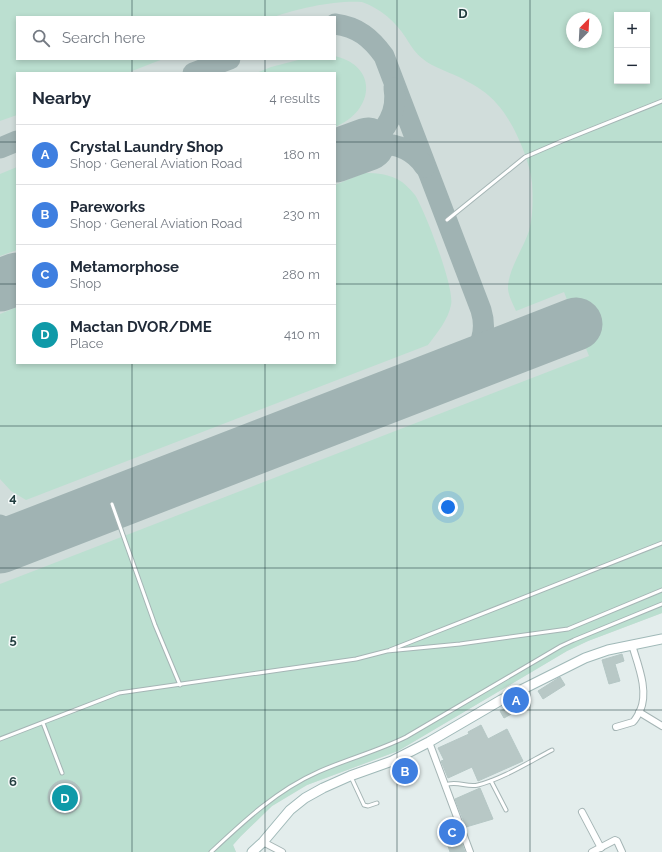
<!DOCTYPE html>
<html lang="en">
<head>
<meta charset="utf-8">
<style>
  body { margin:0; font-family:Raleway,sans-serif; background:#f2f2f3; color:#1f2937 }
  .controls { position:absolute; right:12px; top:12px; display:grid; overflow:hidden; border-radius:0px; box-shadow:0 2px 6px #0003 }
  .controls button { width:36px; height:36px; display:grid; place-items:center; padding:0; border:0; border-bottom:1px solid #e0e1e3; background:#fff; color:#1f2937; font:20px sans-serif }
  .compass { position:absolute; left:566px; top:12px; width:36px; height:36px; border-radius:50%; background:#fff; box-shadow:0 2px 6px #0003; rotate:24deg }
  .you { position:absolute; left:448px; top:507px; width:14px; height:14px; margin:-10px; border:3px solid #fff; border-radius:50%; background:#1a73e8; box-shadow:0 0 0 6px #1a73e833 }
  .badge { display:grid; place-items:center; width:26px; height:26px; border-radius:50%; background:#111827; color:#fff; font-size:13px; font-weight:700 }
  .pin { position:absolute; translate:-50% -50%; border:2px solid #fff; box-shadow:0 1px 4px #0006 }
  .list { margin:0; padding:0; list-style:none }
  h2 { display:flex; justify-content:space-between; align-items:center; height:52px; margin:0; padding:0 16px; font-size:17px }
  h2 small { font-size:13px; font-weight:400; color:#747a83 }
  .list li { display:grid; grid-template-columns:26px 1fr auto; gap:12px; align-items:center; box-sizing:border-box; height:60px; padding:0 16px; border-top:1px solid #e0e1e3 }
  .list b { display:block; font-size:15px; white-space:nowrap }
  .list p { margin:0; font-size:13px; white-space:nowrap; color:#747a83 }
  .list em { font-size:13px; font-style:normal; color:#747a83 }
  .icon { flex:none; width:22px; height:22px; fill:none; stroke:currentColor; stroke-width:2; stroke-linecap:round; stroke-linejoin:round }
  .map { position:relative; flex:none; width:662px; height:852px; overflow:hidden }
  .search { position:absolute; background:#fff; box-shadow:0 2px 6px #0003; left:16px; top:16px; width:320px; height:44px; display:flex; align-items:center; gap:10px; box-sizing:border-box; padding:0 14px; border-radius:0px; color:#747a83; font-size:15px }
  .panel { position:absolute; background:#fff; box-shadow:0 2px 6px #0003; left:16px; top:72px; width:320px; height:292px; border-radius:0px }
  .map>svg:first-child { display:block }
  .built { fill:#d1dddb; fill-rule:evenodd }
  .green { fill:#bbdfd0; fill-rule:evenodd }
  .lines { fill:none; stroke-linecap:round; stroke-linejoin:round }
  .taxiway { stroke:#a0b3b3; stroke-width:21 }
  .runway { stroke:#a0b3b3; stroke-width:53 }
  .building { fill:#b8c8c6; stroke:#b5c7c5 }
  .lane-casing { stroke:#a5b5b5; stroke-width:5 }
  .street-casing { stroke:#a5b5b5; stroke-width:8 }
  .secondary-casing { stroke:#a0b9b8; stroke-width:11 }
  .lane { stroke:#fff; stroke-width:3 }
  .street { stroke:#fff; stroke-width:6 }
  .secondary { stroke:#fff; stroke-width:9 }
  .grid { fill:none; stroke:#223d3f; stroke-width:1; stroke-opacity:0.55 }
  .grid-label { font-size:13px; text-anchor:middle; font-weight:bold; fill:#223d3f; stroke:#f3f9f8; stroke-width:3; stroke-linejoin:round; paint-order:stroke }
</style>
</head>
<body>
<div class="map">
<svg width="662" height="852" viewBox="0 0 662 852">
  <rect width="100%" height="100%" fill="#e3edec"/>
  <path class="built" d="M 0,0 L 662,0 L 662,613 L 588,641 L 567,651 L 398,751 L 307,785 L 272,806 L 241,836 L 233,845 L 236,852 L 0,852 ZM 617,15 L 647,15 L 647,81 L 617,81 ZM 17,17 L 335,17 L 335,59 L 17,59 ZM 572,18 L 596,18 L 596,42 L 572,42 ZM 17,73 L 335,73 L 335,363 L 17,363 Z"/>
  <g class="green">
    <path d="M 0,0 L 662,0 L 662,613 L 588,641 L 567,651 L 398,751 L 307,785 L 272,806 L 241,836 L 233,845 L 236,852 L 0,852 L 0,584 L 589,356 L 564,292 L 516,311 C 513,304 508,295 508,288 C 508,270 523,249 529,231 C 533,217 533,198 532,183 C 530,160 513,121 497,104 C 488,93 476,86 463,79 C 452,73 432,67 423,59 C 415,53 411,46 406,38 C 395,21 381,9 362,2 C 337,0 298,8 274,17 L 17,17 L 17,59 L 163,59 L 127,73 L 17,73 L 17,115 L 0,121 ZM 617,15 L 647,15 L 647,81 L 617,81 ZM 572,18 L 596,18 L 596,42 L 572,42 Z"/>
    <path d="M 335,56 C 380,67 373,112 335,127 L 335,73 L 256,73 L 271,67 L 302,59 L 335,59 Z"/>
    <path d="M 17,167 L 17,250 L 0,256 L 0,174 Z"/>
    <path d="M 364,173 C 378,173 390,174 402,182 C 406,185 412,191 415,195 C 425,211 455,288 451,305 C 448,320 437,333 428,345 L 26,500 L 11,491 L 0,479 L 0,314 L 17,307 L 17,363 L 335,363 L 335,185 Z"/>
  </g>
  <g class="lines">
    <g class="taxiway">
      <path d="M 335,24 C 358,27 371,38 384,56 L 481,310 C 489,337 477,357 454,371"/>
      <path d="M 193,73 L 230,59"/>
      <path d="M 368,144 C 387,131 398,110 394,88"/>
      <path d="M 368,144 C 391,142 412,147 425,167"/>
      <path d="M 0,148 L 17,141"/>
      <path d="M 0,525 L 18,533 L 38,533"/>
    </g>
    <g class="runway">
      <path d="M 335,156 L 368,144"/>
      <path d="M 0,285 L 17,279"/>
      <path d="M 0,547 L 576,324"/>
    </g>
  </g>
  <g class="building">
    <path d="M 622,654 L 624,661 L 615,664 L 620,681 L 609,684 L 602,660 Z"/>
    <path d="M 560,677 L 565,685 L 543,699 L 538,691 Z"/>
    <path d="M 512,705 L 515,712 L 504,718 L 500,711 Z"/>
    <path d="M 481,725 L 488,739 L 507,729 L 523,761 L 478,781 L 472,767 L 448,778 L 441,761 L 444,760 L 438,748 L 469,734 L 468,732 Z"/>
    <circle cx="65" cy="797" r="17"/>
    <path d="M 480,788 L 493,819 L 466,827 L 455,799 Z"/>
    <path d="M 453,820 L 465,852 L 450,852 L 441,825 Z"/>
  </g>
  <g class="lines">
    <defs>
      <g id="lane">
        <path d="M 447,220 L 525,157 L 562,141 L 662,101"/>
        <path d="M 112,504 L 155,625 L 180,685"/>
        <path d="M 390,650 L 662,543"/>
        <path d="M 43,723 L 62,773"/>
        <path d="M 0,739 L 119,693 L 356,659 L 387,651 L 460,644 L 568,629 L 662,590"/>
        <path d="M 351,777 L 364,805 L 368,806 L 377,803"/>
        <path d="M 491,781 L 506,810"/>
        <path d="M 445,785 C 457,780 467,788 478,785 C 502,779 529,762 552,750"/>
        <path d="M 211,852 C 243,822 277,790 318,772 C 347,759 378,751 406,737 L 561,646 L 574,640 L 662,604"/>
      </g>
      <g id="street">
        <path d="M 639,712 L 662,726"/>
        <path d="M 616,727 L 633,722 C 636,719 638,715 640,711 C 649,691 638,665 632,645"/>
        <path d="M 429,742 L 470,852"/>
        <path d="M 582,812 L 601,848"/>
        <path d="M 263,842 L 282,852"/>
        <path d="M 592,852 L 615,840 L 617,841 L 622,852"/>
      </g>
      <path id="secondary" d="M 252,852 L 263,842 L 290,810 L 305,798 L 323,788 L 350,776 L 392,761 L 429,742 L 501,700 L 585,658 L 608,650 L 662,639"/>
    </defs>
    <use href="#lane" class="lane-casing"/>
    <use href="#street" class="street-casing"/>
    <use href="#secondary" class="secondary-casing"/>
    <use href="#lane" class="lane"/>
    <use href="#street" class="street"/>
    <use href="#secondary" class="secondary"/>
  </g>
  <path class="grid" d="M 132,0 L 132,17M 265,0 L 265,17M 397,0 L 397,852M 530,0 L 530,852M 132,59 L 132,73M 265,59 L 265,73M 0,142 L 17,142M 335,142 L 662,142M 0,284 L 17,284M 335,284 L 662,284M 132,363 L 132,852M 265,363 L 265,852M 0,426 L 662,426M 0,568 L 662,568M 0,710 L 662,710"/>
  <g class="grid-label">
    <text x="463" y="18">D</text>
    <text x="13" y="502">4</text>
    <text x="13" y="644">5</text>
    <text x="13" y="786">6</text>
  </g>
</svg>
<div class="controls">
<button>+</button>
<button>−</button>
</div>
<svg class="compass" viewBox="-18 -18 36 36"><path d="M0-13l5 13h-10z" fill="#e53935"/><path d="M0 13l5-13h-10z" fill="#747a83"/></svg>
<div class="you"></div>
<div class="pin badge" style="left:516px;top:700px;background:#3f7fe0">A</div>
<div class="pin badge" style="left:405px;top:771px;background:#3f7fe0">B</div>
<div class="pin badge" style="left:452px;top:832px;background:#3f7fe0">C</div>
<div class="pin badge" style="left:65px;top:798px;background:#0f9aa8">D</div>
<div class="search"><svg class="icon" aria-label="search" viewBox="0 0 24 24"><circle cx="10" cy="10" r="6"/><path d="M15 15l6 6"/></svg>Search here</div>
<section class="panel">
<h2>Nearby<small>4 results</small></h2>
<ul class="list">
<li><span class="badge" style="background:#3f7fe0">A</span><div><b>Crystal Laundry Shop</b><p>Shop · General Aviation Road</p></div><em>180 m</em></li>
<li><span class="badge" style="background:#3f7fe0">B</span><div><b>Pareworks</b><p>Shop · General Aviation Road</p></div><em>230 m</em></li>
<li><span class="badge" style="background:#3f7fe0">C</span><div><b>Metamorphose</b><p>Shop</p></div><em>280 m</em></li>
<li><span class="badge" style="background:#0f9aa8">D</span><div><b>Mactan DVOR/DME</b><p>Place</p></div><em>410 m</em></li>
</ul>
</section>
</div>
</body>
</html>
